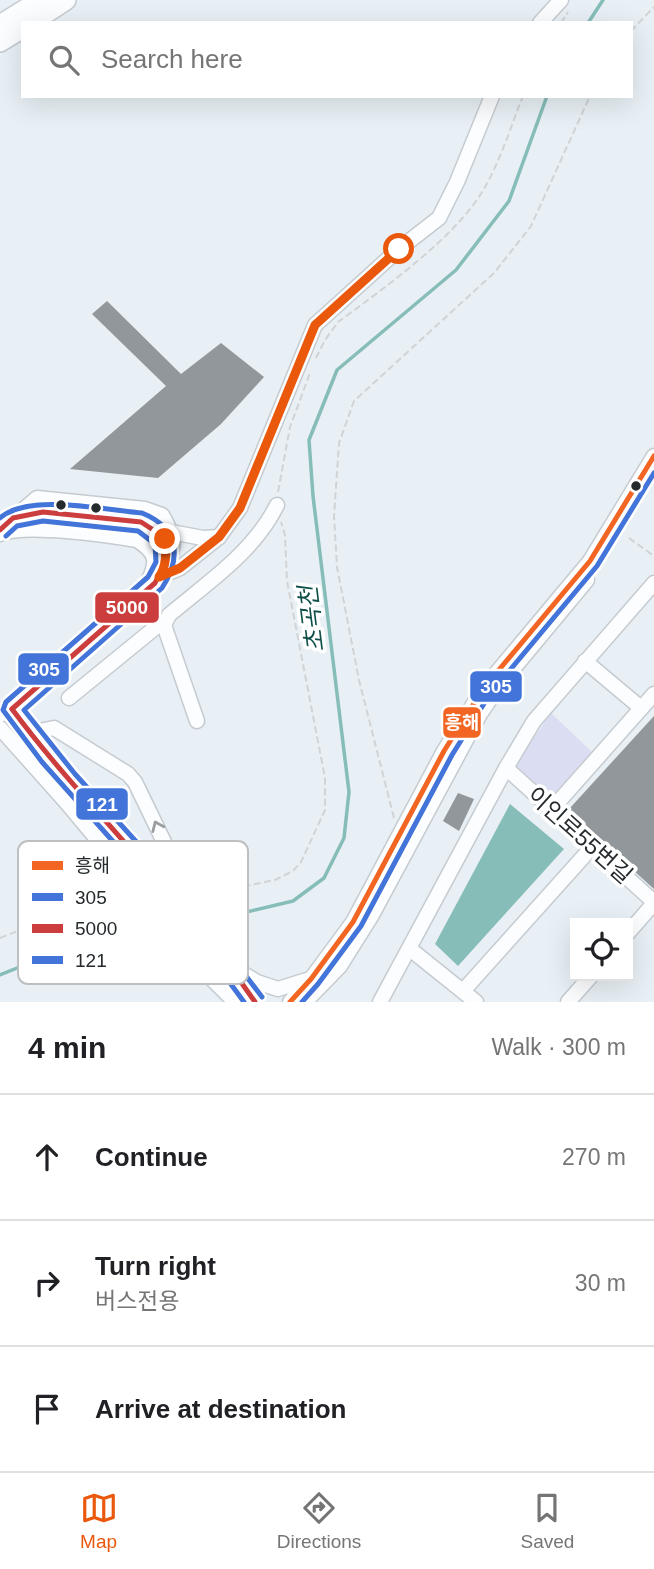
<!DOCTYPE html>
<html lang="en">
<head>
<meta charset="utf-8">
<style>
  body { margin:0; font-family:Helvetica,"Noto Sans KR",sans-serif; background:#f2f2f2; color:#202124 }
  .controls { position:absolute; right:21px; bottom:21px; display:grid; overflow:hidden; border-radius:0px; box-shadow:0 7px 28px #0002 }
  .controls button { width:63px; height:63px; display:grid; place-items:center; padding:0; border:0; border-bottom:2px solid #e0e0e0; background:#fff; color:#202124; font:35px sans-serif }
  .stop { position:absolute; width:21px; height:21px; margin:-16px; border:5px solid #ea580c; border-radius:50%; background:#fff }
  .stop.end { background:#ea580c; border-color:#fff; box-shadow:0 2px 7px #0008 }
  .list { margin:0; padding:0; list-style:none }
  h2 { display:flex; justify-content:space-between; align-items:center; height:91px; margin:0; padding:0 28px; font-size:30px }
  h2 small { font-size:23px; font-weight:400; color:#757577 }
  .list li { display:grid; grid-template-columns:46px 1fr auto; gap:21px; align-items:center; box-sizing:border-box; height:126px; padding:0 28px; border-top:2px solid #e0e0e0 }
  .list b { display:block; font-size:26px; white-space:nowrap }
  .list p { margin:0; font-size:23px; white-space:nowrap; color:#757577 }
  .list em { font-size:23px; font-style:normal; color:#757577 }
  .icon { flex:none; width:38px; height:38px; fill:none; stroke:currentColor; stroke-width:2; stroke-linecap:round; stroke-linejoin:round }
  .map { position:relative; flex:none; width:654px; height:1002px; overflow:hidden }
  .search { position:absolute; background:#fff; box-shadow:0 7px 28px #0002; left:21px; right:21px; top:21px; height:77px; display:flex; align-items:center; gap:18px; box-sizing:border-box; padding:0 24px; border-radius:0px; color:#757577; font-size:26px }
  .sheet { height:469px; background:#fff }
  nav { display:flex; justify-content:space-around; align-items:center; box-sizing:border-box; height:98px; border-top:2px solid #e0e0e0; background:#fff; font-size:19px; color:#757577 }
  nav a { display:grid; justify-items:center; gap:4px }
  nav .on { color:#ea580c }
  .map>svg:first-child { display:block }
  .green { fill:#dbddf3 }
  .water { fill:#87bdb8 }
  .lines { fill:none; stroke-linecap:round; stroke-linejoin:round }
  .stream { stroke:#87bdb8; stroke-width:3.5 }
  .building { fill:#91979a }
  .minor-casing { stroke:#c5cbd0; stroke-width:17 }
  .highway-casing { stroke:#c5cbd0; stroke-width:22 }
  .path { stroke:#d1d3d5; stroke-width:2; stroke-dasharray:7 3.5; stroke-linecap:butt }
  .minor { stroke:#fcfdfe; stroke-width:14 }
  .highway { stroke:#fcfdfe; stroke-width:19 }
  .minor-bridge-casing { stroke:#c5cbd0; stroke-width:17; stroke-linecap:butt }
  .minor-bridge { stroke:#fcfdfe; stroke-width:14 }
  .bus-1-casing { stroke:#fff; stroke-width:10 }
  .bus-2-casing { stroke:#fff; stroke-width:10 }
  .bus-3-casing { stroke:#fff; stroke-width:10 }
  .bus-4-casing { stroke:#fff; stroke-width:10 }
  .bus-1 { stroke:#f26522; stroke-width:5 }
  .bus-2 { stroke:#4374d9; stroke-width:5 }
  .bus-3 { stroke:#cc3d3d; stroke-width:5 }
  .bus-4 { stroke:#4374d9; stroke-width:5 }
  .oneway { stroke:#9b9ea0 }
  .route { stroke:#ea580c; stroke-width:9 }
  .bus-dot { fill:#252a2d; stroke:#fff; stroke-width:2.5 }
  .labels { text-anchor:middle; stroke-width:7; stroke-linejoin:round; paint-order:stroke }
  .street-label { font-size:23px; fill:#252a2d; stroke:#fff }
  .water-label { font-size:24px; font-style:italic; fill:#0d4f48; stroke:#fff }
  .key { fill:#fff; stroke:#bebfc0; stroke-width:2 }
  .key-label { font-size:19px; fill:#252a2d }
  .line-badge { stroke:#fff; stroke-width:2.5 }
  .badge-label { font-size:19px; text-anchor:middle; font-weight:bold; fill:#fff }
</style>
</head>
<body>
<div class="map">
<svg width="654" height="1002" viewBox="0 0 654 1002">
  <rect width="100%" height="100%" fill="#e8f0f5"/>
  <path class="green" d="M 551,713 L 595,755 L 554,800 L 546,801 L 516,773 L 515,765 Z"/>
  <path class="water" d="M 510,804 L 564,849 L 458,966 L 435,944 Z"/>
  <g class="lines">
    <g class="stream">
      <path d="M 588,23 L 603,0"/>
      <path d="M 200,923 L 293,901 L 324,878 L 344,838 L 349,792 L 313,496 L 309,440 L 337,370 L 456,270 L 509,201 L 547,96"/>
      <path d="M 176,928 L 192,925"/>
      <path d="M 0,975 L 27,964 L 168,930"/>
    </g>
  </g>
  <g class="building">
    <path d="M 107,301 L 181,374 L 221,343 L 264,377 L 221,424 L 158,478 L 70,469 L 166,386 L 92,314 Z"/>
    <path d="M 654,716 L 654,889 L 571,814 L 570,808 Z"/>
    <path d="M 458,793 L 474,799 L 459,831 L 443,821 Z"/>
  </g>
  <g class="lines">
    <defs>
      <g id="minor">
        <path d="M 540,23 L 561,0"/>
        <path d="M 15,518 L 43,512 L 141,522 C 156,528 164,534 165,550"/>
        <path d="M 0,530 L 37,498 L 145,509 L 162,515 C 179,543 174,558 155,583 L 12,709 L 0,715"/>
        <path d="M 171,532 L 203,538 L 219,537"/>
        <path d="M 0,534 C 25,523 107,535 137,540 C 157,553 158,561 148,582"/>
        <path d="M 159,577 L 180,568 L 219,537 L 240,508 L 315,325 L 399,249 L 439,218 L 457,182 L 492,96"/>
        <path d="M 164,625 L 197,721"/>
        <path d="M 585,661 L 641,708"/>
        <path d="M 69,698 L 156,627 L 164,625 L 169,615 C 208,582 254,552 277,505"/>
        <path d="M 12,709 L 78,791 L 170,891"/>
        <path d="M 0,728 L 66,802 L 143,894"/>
        <path d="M 29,733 L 54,728 L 128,774 L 135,782 L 164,842 L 175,875 L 169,889"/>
        <path d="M 506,768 L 654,902"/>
        <path d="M 552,809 L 654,694"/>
        <path d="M 628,933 L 654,903"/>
        <path d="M 410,949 L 476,1002"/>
        <path d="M 231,966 L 257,982 L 278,989 L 310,979"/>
        <path d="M 234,971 L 255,1002"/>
        <path d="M 210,977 L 235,1002"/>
        <path d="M 463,991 L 593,846"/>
        <path d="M 290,1002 L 311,979 L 353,922 L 444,751 L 483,689 L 590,561 L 654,456"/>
        <path d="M 305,1002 L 340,966 L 372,915 L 480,714 L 499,686 L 587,580"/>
        <path d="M 380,1002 L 506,768 L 534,721 L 654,583"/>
        <path d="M 568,1002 L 591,976"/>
      </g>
      <g id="highway">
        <path d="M 31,23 L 66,0"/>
        <path d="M 0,25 L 40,0"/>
        <path d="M 0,42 L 23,28"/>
      </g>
    </defs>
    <use href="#minor" class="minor-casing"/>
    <use href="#highway" class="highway-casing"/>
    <g class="path">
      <path d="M 561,23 L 568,12"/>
      <path d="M 631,31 L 654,7"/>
      <path d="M 316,358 L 325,340 L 338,322 C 383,289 459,235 485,187 C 501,159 511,126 523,96"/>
      <path d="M 278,492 L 290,427 L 310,373"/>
      <path d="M 629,538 L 654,556"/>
      <path d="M 394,818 L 359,680 L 337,567 L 334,516 L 339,443 L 354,401 L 494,273 L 531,226 L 590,96"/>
      <path d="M 192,897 L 275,880 L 293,871 L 301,862 L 325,810 L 325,778 L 287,581 L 285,535 L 281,522"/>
      <path d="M 0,938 L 33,925 L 138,906"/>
    </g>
    <use href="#minor" class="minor"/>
    <use href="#highway" class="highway"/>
    <defs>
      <g id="minor-bridge">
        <path d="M 170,891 L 231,966"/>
        <path d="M 143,894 L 210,977"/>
      </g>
    </defs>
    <use href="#minor-bridge" class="minor-bridge-casing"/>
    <use href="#minor-bridge" class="minor-bridge"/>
    <defs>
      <path id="bus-1" d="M 290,1002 L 311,979 L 353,922 L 444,751 L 483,689 L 590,561 L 654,456"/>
      <g id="bus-2">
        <path d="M 6,536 L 17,526 L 43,521 L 138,531 L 155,544 L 156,562 L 148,577 L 6,702 L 3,710 L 42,762 L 186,923 L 244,1002"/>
        <path d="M 302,1002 L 318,984 L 361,926 L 452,755 L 490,694 L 597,566 L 654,473"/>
      </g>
      <g id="bus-3">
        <path d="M 0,530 L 13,518 L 43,512 L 141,522 L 158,533 L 166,548 L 164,565 L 155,583 L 12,709"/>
        <path d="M 12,709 C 88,811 183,896 255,1002"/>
      </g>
      <path id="bus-4" d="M 0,518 C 28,493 105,510 142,513 C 179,528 182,557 162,588 L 24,710 L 75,774 L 188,899 L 262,997"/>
    </defs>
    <use href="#bus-1" class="bus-1-casing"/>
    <use href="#bus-2" class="bus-2-casing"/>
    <use href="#bus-3" class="bus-3-casing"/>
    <use href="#bus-4" class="bus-4-casing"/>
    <use href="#bus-1" class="bus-1"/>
    <use href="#bus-2" class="bus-2"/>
    <use href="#bus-3" class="bus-3"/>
    <use href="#bus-4" class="bus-4"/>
  </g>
  <defs><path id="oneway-chevron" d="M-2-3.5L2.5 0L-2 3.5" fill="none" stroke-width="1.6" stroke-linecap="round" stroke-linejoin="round" transform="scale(1.75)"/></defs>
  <use class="oneway" href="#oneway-chevron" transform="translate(157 826) rotate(-114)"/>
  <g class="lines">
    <path class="route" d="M 165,539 C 166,552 167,566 159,577 L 180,568 L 219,537 L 240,508 L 315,325 L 399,249"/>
  </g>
  <g class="bus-dot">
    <circle cx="636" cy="486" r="6"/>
    <circle cx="61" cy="505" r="6"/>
    <circle cx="96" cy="508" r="6"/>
  </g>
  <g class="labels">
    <g class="street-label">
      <text transform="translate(580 835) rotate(42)" y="8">이인로55번길</text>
    </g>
    <g class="water-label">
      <text transform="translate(312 619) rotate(-97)" y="8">초곡천</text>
    </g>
  </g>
  <rect x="18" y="841" width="230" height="143" rx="10" class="key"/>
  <rect x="32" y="861" width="31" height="9" fill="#f26522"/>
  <rect x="32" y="893" width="31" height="8" fill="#4374d9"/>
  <rect x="32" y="924" width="31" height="9" fill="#cc3d3d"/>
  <rect x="32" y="956" width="31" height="8" fill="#4374d9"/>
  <g class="key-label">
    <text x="75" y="872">흥해</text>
    <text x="75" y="904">305</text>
    <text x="75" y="935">5000</text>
    <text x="75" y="967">121</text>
  </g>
  <g class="line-badge">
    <rect x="94" y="591" width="66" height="33" rx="7" fill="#cc3d3d"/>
    <rect x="17" y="652" width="53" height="34" rx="7" fill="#4374d9"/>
    <rect x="469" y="670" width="54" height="33" rx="7" fill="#4374d9"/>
    <rect x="442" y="706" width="40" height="33" rx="7" fill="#f26522"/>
    <rect x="75" y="787" width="54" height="34" rx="7" fill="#4374d9"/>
  </g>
  <g class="badge-label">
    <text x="127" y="614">5000</text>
    <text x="44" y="676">305</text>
    <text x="496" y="693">305</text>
    <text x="462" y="729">흥해</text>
    <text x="102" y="811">121</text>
  </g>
</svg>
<div class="controls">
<button><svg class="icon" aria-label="locate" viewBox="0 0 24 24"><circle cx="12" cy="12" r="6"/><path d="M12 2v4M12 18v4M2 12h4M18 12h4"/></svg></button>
</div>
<div class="stop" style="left:399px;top:249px"></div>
<div class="stop end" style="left:165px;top:539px"></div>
<div class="search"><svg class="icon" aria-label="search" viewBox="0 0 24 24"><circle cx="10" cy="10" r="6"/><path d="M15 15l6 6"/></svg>Search here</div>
</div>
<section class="sheet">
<h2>4 min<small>Walk · 300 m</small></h2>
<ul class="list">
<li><svg class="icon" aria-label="ahead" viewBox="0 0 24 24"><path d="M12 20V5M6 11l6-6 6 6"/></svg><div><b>Continue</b></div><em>270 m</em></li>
<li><svg class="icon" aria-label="right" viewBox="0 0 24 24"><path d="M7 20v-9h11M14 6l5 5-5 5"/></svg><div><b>Turn right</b><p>버스전용</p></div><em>30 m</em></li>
<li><svg class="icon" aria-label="arrive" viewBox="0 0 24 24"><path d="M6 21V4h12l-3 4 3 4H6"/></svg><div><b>Arrive at destination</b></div></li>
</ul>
</section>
<nav>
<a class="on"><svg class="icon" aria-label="map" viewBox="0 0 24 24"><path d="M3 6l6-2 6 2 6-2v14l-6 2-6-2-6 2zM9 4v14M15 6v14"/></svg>Map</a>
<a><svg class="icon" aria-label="directions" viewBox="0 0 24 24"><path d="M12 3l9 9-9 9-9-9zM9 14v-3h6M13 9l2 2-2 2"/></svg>Directions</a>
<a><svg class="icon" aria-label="saved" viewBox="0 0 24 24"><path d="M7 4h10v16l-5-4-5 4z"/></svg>Saved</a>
</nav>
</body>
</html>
